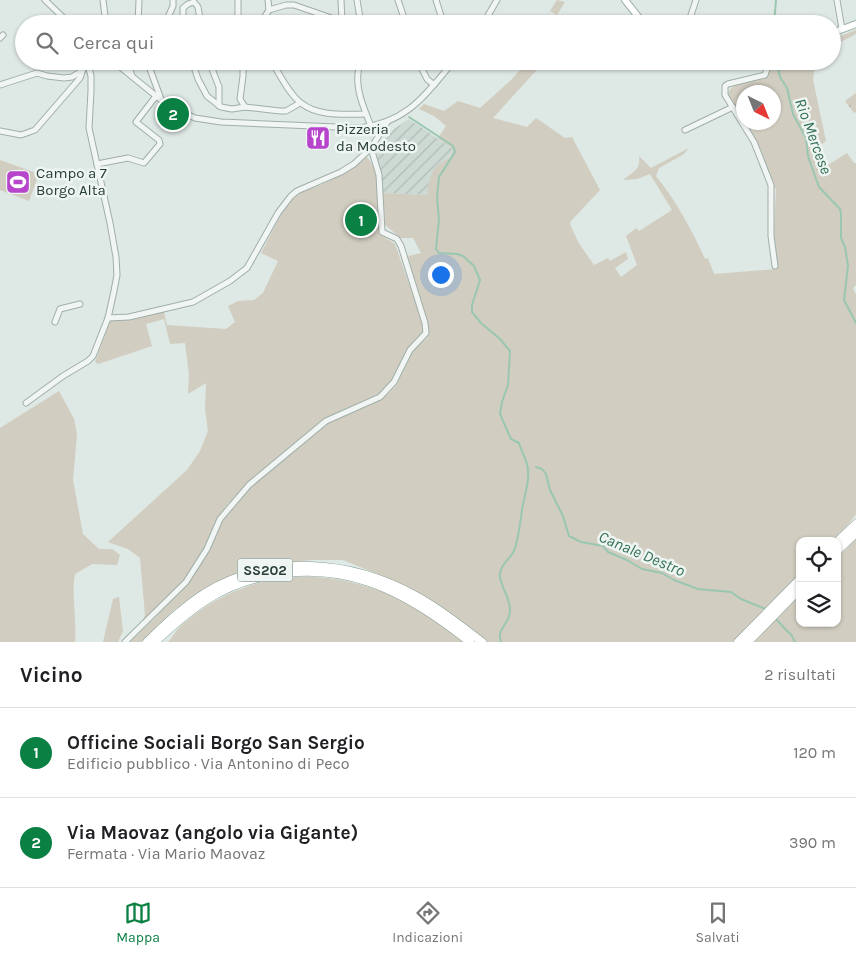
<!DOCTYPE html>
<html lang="it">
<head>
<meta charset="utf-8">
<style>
  body { margin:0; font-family:Karla,sans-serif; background:#f6f6f6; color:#202124 }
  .controls { position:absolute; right:15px; bottom:15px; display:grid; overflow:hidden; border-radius:10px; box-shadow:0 1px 4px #0004 }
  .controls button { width:45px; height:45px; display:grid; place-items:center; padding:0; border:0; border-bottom:1px solid #e0e0e0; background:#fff; color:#202124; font:25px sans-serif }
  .compass { position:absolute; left:736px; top:85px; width:45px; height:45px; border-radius:50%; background:#fff; box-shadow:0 1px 4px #0004; rotate:137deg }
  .you { position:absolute; left:440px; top:274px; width:18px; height:18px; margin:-12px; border:4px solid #fff; border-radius:50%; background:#1a73e8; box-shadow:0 0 0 8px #1a73e833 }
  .badge { display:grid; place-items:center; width:32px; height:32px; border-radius:50%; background:#0b8043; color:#fff; font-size:16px; font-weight:700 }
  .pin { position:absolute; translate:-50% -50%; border:2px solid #fff; box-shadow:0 1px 5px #0006 }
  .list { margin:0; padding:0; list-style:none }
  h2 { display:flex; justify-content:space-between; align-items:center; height:65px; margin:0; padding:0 20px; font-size:21px }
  h2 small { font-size:16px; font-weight:400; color:#757577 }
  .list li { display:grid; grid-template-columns:32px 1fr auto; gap:15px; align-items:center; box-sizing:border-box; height:90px; padding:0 20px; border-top:1px solid #e0e0e0 }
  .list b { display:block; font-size:19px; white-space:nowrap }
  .list p { margin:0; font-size:16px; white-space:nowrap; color:#757577 }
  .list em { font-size:16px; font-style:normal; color:#757577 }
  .icon { flex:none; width:28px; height:28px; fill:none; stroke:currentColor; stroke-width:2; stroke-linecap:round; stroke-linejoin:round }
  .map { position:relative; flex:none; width:856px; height:642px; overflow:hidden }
  .search { position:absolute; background:#fff; box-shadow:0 1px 4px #0004; left:15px; right:15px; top:15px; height:55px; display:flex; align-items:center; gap:12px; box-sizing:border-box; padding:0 18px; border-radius:28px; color:#757577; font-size:19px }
  .sheet { height:245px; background:#fff }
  nav { display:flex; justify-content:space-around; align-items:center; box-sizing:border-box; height:70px; border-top:1px solid #e0e0e0; background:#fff; font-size:14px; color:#757577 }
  nav a { display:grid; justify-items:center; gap:2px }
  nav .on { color:#0b8043 }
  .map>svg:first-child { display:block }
  .industrial { fill:url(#industrial-furrows) }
  .grass { fill:#d1cdc0 }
  .park { fill:url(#park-tufts) }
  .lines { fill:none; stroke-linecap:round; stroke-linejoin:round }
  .stream { stroke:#9ac7b1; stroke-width:2 }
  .minor-casing { stroke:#a0aea9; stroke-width:7 }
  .major-casing { stroke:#9eb3ab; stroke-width:8 }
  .highway-casing { stroke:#869e94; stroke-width:9 }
  .minor { stroke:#f1f6f4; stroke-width:5 }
  .major { stroke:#fff; stroke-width:6 }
  .highway { stroke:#fff; stroke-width:8 }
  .labels { text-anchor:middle; stroke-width:5; stroke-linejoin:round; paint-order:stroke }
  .shield { fill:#eef5f2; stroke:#63756e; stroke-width:1 }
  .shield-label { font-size:14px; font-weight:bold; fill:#283e36 }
  .poi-label { font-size:15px; fill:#283e36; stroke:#eef5f2; text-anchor:start }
  .water-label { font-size:16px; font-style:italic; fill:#337155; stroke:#eef5f2 }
</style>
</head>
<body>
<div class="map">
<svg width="856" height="642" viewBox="0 0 856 642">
  <defs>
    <pattern id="industrial-furrows" width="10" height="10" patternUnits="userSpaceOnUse" patternTransform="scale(1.25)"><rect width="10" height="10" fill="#cddad4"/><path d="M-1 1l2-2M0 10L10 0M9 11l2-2" fill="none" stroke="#b0bcb7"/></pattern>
    <pattern id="park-tufts" width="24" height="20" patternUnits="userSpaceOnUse" patternTransform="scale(1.25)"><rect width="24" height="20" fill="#d1cdc0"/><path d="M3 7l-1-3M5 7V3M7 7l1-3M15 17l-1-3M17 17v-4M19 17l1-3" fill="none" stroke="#b3b1a6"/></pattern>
  </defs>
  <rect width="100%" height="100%" fill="#dee8e4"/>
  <path class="industrial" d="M 409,119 L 453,149 L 452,153 L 444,163 L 427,195 L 383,193 L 377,157 L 378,147 L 394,129 Z"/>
  <g class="grass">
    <path d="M 557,0 L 565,2 L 557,15 L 550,11 Z"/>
    <path d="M 856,30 L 856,34 L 837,44 L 833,52 L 836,56 L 832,59 L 832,39 Z"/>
    <path d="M 528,61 L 541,61 L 543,63 L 493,118 L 527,127 L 536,118 L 565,138 L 572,137 L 600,190 L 571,221 L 570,224 L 578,242 L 594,265 L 608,258 L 610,261 L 626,252 L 628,259 L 615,268 L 621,277 L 637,265 L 626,236 L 636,228 L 639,231 L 672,210 L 650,174 L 637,179 L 623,180 C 633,172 641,170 639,156 L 651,168 L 689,148 L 684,154 L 659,168 L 656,176 C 676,201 692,230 705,259 L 708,258 L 714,274 L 778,269 L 774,232 L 776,190 L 760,148 L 747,123 L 774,122 L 774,92 L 744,92 L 743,117 L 728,94 C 731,82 754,80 765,77 L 774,64 L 780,61 L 829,61 L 823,66 L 817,66 L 814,72 L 813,80 L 826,141 L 813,151 L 823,168 L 847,153 L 854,163 L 856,163 L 856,285 L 853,288 L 856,295 L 856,514 L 849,524 L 832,541 L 800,541 L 800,572 L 798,574 L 800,576 L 800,623 L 837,623 L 837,558 L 856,539 L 856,642 L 168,642 C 172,638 174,634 177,630 C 182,624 189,619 194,615 C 255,569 328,566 396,598 L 404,585 L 343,560 L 311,560 L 267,565 L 225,578 L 205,588 L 174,610 L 141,642 L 130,642 L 156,617 L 200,566 L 212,544 L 222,520 L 255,482 L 288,457 L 329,422 L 386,396 L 396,386 L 413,351 L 428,337 L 428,326 L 408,256 L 421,253 L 413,238 L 401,238 L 385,225 L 383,193 L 427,195 C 429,186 429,172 438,165 C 444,160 452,159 453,149 L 438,138 L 446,126 L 434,116 L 419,109 L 424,104 L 444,111 L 458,101 L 480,108 L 511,80 Z"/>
    <path d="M 367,157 C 384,177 379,210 379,234 L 395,244 L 423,324 L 423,333 L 410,346 L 404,355 L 398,372 L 389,385 L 380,393 L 328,417 L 245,485 L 226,506 L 216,521 L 198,561 L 183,580 L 157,609 L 142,623 L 145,615 L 140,558 L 128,549 L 108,542 L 187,470 L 200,451 L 208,431 L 205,410 L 206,383 L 188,394 L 189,374 L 185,343 L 170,344 L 164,319 L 146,324 L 152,346 L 98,364 L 95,362 L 110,321 L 135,319 L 164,312 L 167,325 L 226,329 L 235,322 L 228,306 L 238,301 L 254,300 L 263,293 L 278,261 L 261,253 C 271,235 279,214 293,199 C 301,191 311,189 321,185 C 337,178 353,169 367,157 Z"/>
    <path d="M 0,160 L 39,174 L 29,201 L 0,190 Z"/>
    <path d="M 59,391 L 74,419 L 77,435 L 73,480 L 83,534 L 99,549 L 112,549 L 120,555 L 117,565 L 92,564 L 75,574 C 71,596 77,619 75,642 L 0,642 L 0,428 Z"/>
    <path d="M 119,597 L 123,631 L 118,642 L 103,642 L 113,599 Z"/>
  </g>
  <path class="park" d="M 856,93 L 856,112 L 854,113 L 845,101 Z"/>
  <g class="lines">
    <g class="stream">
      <path d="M 774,24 L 776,0"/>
      <path d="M 778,68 L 780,77 L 787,88 L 793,114 L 806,138 L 808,156 L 816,179 L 819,187 L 840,209 L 841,214 L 841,238 L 845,247 L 848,266 L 844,300 L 856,323"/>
      <path d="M 409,117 L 453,146 L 455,152 L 439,177 L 437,197 L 439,219 L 436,249 L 439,253 L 457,254 L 463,256 L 474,266 L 480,280 L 472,305 L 472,312 L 481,323 L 500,339 L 510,351 L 508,385 L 502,402 L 500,414 L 511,439 L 519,443 C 521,450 525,457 527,464 C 531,480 524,495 522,510 C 520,523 519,536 515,548 C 512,559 501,562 500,574 C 498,583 511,598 510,611 C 510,624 496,628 501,642"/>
      <path d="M 536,467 L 542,469 L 546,474 L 550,490 L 563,516 L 569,536 L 581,542 L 603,546 L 608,552 L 627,560 L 642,569 L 662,573 L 674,580 L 698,589 L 731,592 L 741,599 L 768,610"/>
      <path d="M 774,617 L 792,636 L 795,642"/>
    </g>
    <defs>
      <g id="minor">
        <path d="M 45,0 L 70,24"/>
        <path d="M 103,0 L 106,24"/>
        <path d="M 341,0 L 342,21"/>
        <path d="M 357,0 L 361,24"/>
        <path d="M 398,0 L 406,24"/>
        <path d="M 436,0 L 442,19 L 438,24"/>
        <path d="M 837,0 L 842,29"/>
        <path d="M 269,10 L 286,5 L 294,5 L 349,24"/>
        <path d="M 115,19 L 115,24"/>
        <path d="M 138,24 L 139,0"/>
        <path d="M 165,24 L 173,6 L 173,0"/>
        <path d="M 183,24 L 183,8 L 188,4 L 194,2 L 198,7 L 201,24"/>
        <path d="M 238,24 L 238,0"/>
        <path d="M 260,24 L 269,10 L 268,0"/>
        <path d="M 483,24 L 497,0"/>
        <path d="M 688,24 L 696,0"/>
        <path d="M 0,38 L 3,35"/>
        <path d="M 113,61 L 161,100 L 173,108 L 195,118 L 221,122 L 360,128 C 408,122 425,95 454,61"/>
        <path d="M 127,61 L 132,76"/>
        <path d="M 147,61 L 161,99"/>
        <path d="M 192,61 L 198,79 L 207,96 L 221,107 L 232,109 L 245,107 L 280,111 L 286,111 L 300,103"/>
        <path d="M 209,61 L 219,87 L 219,106"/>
        <path d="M 243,61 L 243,76 L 240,99 L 245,107"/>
        <path d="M 271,61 C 280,74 288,93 301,103 C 318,117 346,114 366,114"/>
        <path d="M 361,61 C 352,83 363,106 371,126"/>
        <path d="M 418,61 L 427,79 L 434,85"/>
        <path d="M 767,61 L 768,66 L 765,75 L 728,84 L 725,86 L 725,95 L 754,142 L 771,185 L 771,236 L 775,266"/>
        <path d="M 0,85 L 37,73 L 47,76 L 64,78 L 72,77 L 82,71"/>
        <path d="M 685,130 L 733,107"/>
        <path d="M 0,131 L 21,135 L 35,130 L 80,78 L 86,61"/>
        <path d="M 97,164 L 128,158 L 144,163 L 160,144 L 159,140 L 136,122 L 156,96"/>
        <path d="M 108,318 L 129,317 L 193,302 L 230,281 L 247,268 L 278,213 L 291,196 L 297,191 L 341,172 L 354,164 L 371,148 L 388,121"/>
        <path d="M 55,322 L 60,309 L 80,304"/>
        <path d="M 26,403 L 63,376 L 88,361 L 93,356 L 108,318 L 114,291 L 117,275 L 116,257 L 110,223 L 89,128 L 91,91 L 91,76 L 87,61"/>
        <path d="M 125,642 L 186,582 L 207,549 L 220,519 L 249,485 L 326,421 L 380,397 L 394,382 L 410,350 L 426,333 L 425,323 L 401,246 L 397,239 L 382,232 L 379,175 L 371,148"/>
      </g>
      <g id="major">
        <path d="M 625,0 L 644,24"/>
        <path d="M 832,33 L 856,24"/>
        <path d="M 714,61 L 738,64 L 761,61"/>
      </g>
      <g id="highway">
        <path d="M 837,542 L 856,524"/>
        <path d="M 837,551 L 856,533"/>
        <path d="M 147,642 C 165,624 183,607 205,593 C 271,553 351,560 416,596 C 440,609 461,626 482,642"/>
        <path d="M 155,642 C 172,626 189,611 208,599 C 255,570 317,564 369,582 C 407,595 439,618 470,642"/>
        <path d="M 738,642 L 800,579"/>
        <path d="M 748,642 L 800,589"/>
      </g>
    </defs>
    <use href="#minor" class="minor-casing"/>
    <use href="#major" class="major-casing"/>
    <use href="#highway" class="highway-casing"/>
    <use href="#minor" class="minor"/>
    <use href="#major" class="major"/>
    <use href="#highway" class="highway"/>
  </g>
  <defs>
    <symbol id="restaurant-square" viewBox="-11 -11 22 22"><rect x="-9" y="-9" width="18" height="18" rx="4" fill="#b645cc" stroke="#eef5f2"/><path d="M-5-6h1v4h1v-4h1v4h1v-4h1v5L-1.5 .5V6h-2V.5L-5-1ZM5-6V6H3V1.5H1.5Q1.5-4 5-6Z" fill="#fff"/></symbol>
    <symbol id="stadium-square" viewBox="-11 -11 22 22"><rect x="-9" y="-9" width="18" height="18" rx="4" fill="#b645cc" stroke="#eef5f2"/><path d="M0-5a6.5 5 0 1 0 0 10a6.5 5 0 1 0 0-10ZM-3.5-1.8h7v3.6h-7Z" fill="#fff"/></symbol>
  </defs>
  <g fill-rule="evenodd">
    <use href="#restaurant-square" x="304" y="124" width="28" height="28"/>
    <use href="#stadium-square" x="4" y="168" width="28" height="28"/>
  </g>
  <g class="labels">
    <rect class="shield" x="237.5" y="558.5" width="55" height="23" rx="4"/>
    <g class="shield-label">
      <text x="265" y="575">SS202</text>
    </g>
    <g class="poi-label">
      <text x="336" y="134">Pizzeria<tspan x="336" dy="17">da Modesto</tspan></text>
      <text x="36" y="178">Campo a 7<tspan x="36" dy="17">Borgo Alta</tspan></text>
    </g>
    <g class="water-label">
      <text transform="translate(814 136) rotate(70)" y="6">Rio Mercese</text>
      <text transform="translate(642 553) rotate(23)" y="6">Canale Destro</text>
    </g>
  </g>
</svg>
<div class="controls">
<button><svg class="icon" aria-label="locate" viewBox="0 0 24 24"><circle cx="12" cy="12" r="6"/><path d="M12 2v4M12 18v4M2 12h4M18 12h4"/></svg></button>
<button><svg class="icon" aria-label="layers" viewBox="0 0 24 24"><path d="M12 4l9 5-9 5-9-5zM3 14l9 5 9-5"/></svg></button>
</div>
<svg class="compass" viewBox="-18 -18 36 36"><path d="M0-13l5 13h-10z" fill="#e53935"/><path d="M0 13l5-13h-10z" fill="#757577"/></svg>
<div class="you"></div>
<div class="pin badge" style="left:361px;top:220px">1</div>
<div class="pin badge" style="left:173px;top:114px">2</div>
<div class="search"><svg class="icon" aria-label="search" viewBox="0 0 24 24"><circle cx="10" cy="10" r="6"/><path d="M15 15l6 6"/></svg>Cerca qui</div>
</div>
<section class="sheet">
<h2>Vicino<small>2 risultati</small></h2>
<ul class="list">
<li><span class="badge">1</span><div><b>Officine Sociali Borgo San Sergio</b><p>Edificio pubblico · Via Antonino di Peco</p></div><em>120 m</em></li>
<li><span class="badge">2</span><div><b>Via Maovaz (angolo via Gigante)</b><p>Fermata · Via Mario Maovaz</p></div><em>390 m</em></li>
</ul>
</section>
<nav>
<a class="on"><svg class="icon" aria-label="map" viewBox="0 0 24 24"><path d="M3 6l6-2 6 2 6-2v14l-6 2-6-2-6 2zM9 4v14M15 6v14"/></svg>Mappa</a>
<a><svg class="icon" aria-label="directions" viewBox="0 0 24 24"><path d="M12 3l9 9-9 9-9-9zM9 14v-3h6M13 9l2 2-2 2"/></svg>Indicazioni</a>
<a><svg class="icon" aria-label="saved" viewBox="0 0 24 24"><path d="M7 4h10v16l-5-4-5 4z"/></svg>Salvati</a>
</nav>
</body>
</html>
